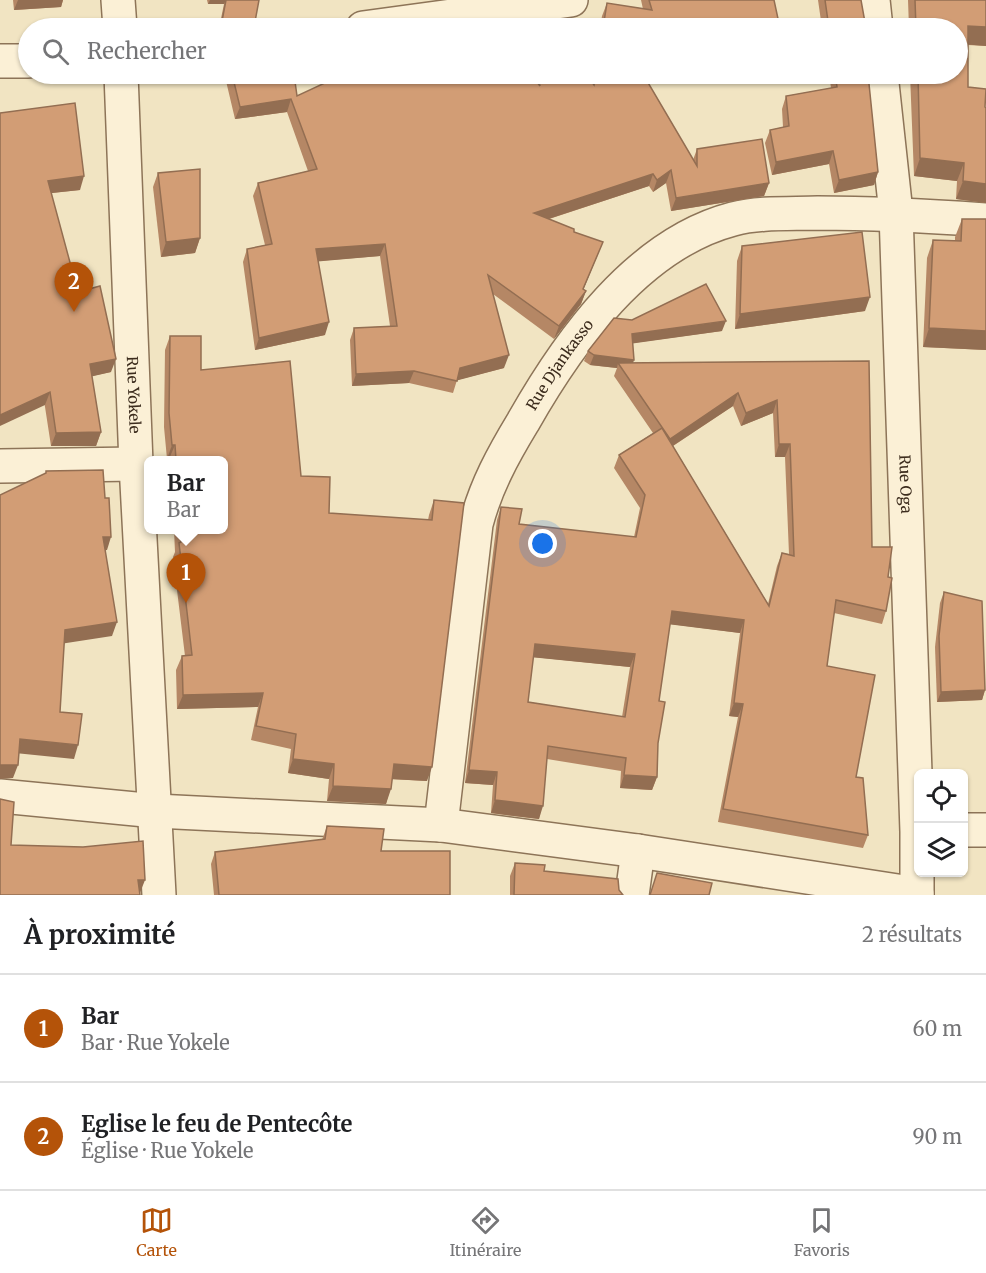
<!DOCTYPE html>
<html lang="fr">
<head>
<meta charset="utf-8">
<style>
  body { margin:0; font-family:Merriweather,serif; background:#f2f2f2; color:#202124 }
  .controls { position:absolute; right:18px; bottom:18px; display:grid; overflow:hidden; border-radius:9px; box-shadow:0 2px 4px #0004 }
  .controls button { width:54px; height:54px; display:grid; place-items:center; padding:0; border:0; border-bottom:2px solid #e0e0e0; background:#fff; color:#202124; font:30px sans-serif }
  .you { position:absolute; left:543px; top:544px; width:21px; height:21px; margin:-15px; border:4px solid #fff; border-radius:50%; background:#1a73e8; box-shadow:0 0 0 9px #1a73e833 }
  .badge { display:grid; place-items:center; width:39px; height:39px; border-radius:50%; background:#b45309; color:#fff; font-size:20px; font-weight:700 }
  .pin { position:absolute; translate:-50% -50px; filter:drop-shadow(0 2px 3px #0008) }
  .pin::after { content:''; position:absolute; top:32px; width:21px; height:18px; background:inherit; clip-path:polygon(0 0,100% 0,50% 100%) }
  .popup { position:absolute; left:144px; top:456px; width:84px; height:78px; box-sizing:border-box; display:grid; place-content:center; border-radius:9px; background:#fff; filter:drop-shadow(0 2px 4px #0005); font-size:20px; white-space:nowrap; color:#757577 }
  .popup b { font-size:22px; color:#202124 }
  .popup::after { content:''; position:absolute; left:50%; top:100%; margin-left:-12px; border:12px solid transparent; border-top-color:#fff }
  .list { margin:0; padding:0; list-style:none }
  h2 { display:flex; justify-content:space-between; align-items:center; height:78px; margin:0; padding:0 24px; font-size:26px }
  h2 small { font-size:20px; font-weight:400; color:#757577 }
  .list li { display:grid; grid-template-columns:39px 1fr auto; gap:18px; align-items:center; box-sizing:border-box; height:108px; padding:0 24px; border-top:2px solid #e0e0e0 }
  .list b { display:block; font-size:22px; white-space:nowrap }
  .list p { margin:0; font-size:20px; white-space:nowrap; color:#757577 }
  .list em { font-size:20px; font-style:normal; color:#757577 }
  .icon { flex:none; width:33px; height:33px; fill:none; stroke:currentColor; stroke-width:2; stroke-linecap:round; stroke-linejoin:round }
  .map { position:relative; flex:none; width:986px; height:895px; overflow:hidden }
  .search { position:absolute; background:#fff; box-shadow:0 2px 4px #0004; left:18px; right:18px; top:18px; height:66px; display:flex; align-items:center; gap:15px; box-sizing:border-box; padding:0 21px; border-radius:33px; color:#757577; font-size:22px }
  .sheet { height:294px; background:#fff }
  nav { display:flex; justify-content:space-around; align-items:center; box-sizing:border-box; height:84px; border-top:2px solid #e0e0e0; background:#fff; font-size:16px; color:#757577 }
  nav a { display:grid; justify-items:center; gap:3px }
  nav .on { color:#b45309 }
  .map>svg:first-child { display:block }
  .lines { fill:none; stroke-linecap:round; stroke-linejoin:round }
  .street-casing { stroke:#8d7458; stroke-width:36 }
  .street { stroke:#fbf0d6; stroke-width:33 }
  .wall { fill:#b58765; fill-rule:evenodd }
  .shaded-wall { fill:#936e52 }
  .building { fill:#d29d75; stroke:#936e52; stroke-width:1.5; fill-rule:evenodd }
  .labels { text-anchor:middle; stroke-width:6; stroke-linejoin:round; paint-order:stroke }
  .street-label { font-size:15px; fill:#3c2c1d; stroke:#f8edd3 }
</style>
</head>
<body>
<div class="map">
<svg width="986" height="895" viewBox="0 0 986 895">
  <rect width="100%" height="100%" fill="#f1e4c2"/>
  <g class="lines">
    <defs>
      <g id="street">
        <path d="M 118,0 L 120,28"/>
        <path d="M 873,0 L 876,28"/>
        <path d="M 363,28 L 571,0"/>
        <path d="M 0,61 L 28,61"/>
        <path id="s1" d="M 121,74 L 136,464 L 159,895"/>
        <path id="s2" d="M 881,74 L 896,213 L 917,832 L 917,895"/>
        <path d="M 0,466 L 136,464"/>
        <path d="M 0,796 L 156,811 L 441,825 L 638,851 L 917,894"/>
        <path id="s3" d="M 441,825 L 476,524 C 486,486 503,455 523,422 C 569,341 638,244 733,219 C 760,212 790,214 818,213 C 875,213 930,216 986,220"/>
        <path d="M 964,830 L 986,830"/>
        <path d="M 632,895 L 638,851"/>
      </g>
    </defs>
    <use href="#street" class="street-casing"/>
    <use href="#street" class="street"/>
  </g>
  <g class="wall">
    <path d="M 13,0 L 63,0 L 61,7 L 14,10 Z"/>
    <path d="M 207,0 L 259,0 L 253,28 L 219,28 L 224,4 L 208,4 Z"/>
    <path d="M 641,0 L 774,0 L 780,28 L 600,28 L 602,16 L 607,3 L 643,9 Z"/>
    <path d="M 818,0 L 861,0 L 866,28 L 822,28 Z"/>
    <path d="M 908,0 L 986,0 L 986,46 L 968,45 L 968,87 L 985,107 L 986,108 L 986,203 L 956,199 L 957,181 L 914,176 L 910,74 L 957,74 L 957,28 L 909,28 Z"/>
    <path d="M 229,74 L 294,74 L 297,96 L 521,77 L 532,76 L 533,74 L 586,74 L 592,82 L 593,74 L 643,74 L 693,160 L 697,149 L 769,183 L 764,196 L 671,211 L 666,183 L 653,192 L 649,186 L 549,219 L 574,232 L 598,254 L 583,290 L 586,291 L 581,304 L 554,339 L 493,294 L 504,368 L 457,380 L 453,393 L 409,383 L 352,386 L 350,340 L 354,328 L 390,326 L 380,256 L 318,261 L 325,335 L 255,350 L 243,262 L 247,249 L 265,245 L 253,196 L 258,183 L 308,171 L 287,112 L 235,119 L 226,81 Z"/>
    <path d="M 829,74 L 868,74 L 878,172 L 874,185 L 834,193 L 829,164 L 772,175 L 765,143 L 770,130 L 783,127 L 782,109 L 786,96 L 831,88 Z"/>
    <path d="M 0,113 L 80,190 L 51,193 L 78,292 L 111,372 L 92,376 L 101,432 L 96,446 L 51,446 Z"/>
    <path d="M 158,173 L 200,238 L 195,253 L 161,257 L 153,187 Z"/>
    <path d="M 962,219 L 986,219 L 986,350 L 923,347 L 927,258 L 933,240 L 955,241 L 955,237 Z"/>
    <path d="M 742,246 L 865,311 L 735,329 L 737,261 Z"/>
    <path d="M 614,318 L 722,331 L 633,343 L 633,363 L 869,361 L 872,547 L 888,577 L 886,611 L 882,624 L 834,613 L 827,666 L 856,777 L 868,835 L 863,848 L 718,822 L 738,717 L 729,716 L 740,633 L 670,624 L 659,701 L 657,777 L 652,790 L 620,788 L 621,771 L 547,759 L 539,819 L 491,813 L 493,785 L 465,783 L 497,520 L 501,507 L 519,524 L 634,537 L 640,508 L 614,468 L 619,455 L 653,433 L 614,376 L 617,368 L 590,365 L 584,361 L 588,351 ZM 733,406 L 741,426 L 773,413 L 775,457 L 785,457 L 789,554 L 782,553 L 777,566 L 768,604 L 673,446 ZM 533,657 L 630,667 L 622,717 L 528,702 Z"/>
    <path d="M 170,336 L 301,476 L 329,513 L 428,520 L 429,515 L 434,500 L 427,781 L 392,779 L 386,804 L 327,801 L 329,779 L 288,773 L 291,749 L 251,740 L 258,707 L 177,709 L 176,670 L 182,656 L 185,656 L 173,557 L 175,552 L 174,530 L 224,530 L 224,460 L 170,460 L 169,459 L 167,459 L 164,427 L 165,350 Z"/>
    <path d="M 944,592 L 985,690 L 982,700 L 937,702 L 935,647 L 940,603 Z"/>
    <path d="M 327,826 L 381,851 L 450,895 L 214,895 L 211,864 L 215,852 L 322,840 Z"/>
    <path d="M 515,863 L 544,871 L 623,895 L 510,895 L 510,876 Z"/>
  </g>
  <g class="shaded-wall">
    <path d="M 18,0 L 63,0 L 61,7 L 14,10 Z"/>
    <path d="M 210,0 L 226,0 L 224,4 L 208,4 Z"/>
    <path d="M 700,25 L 699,28 L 671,28 Z"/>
    <path d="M 968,26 L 986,27 L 986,46 L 962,44 Z"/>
    <path d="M 697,74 L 788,74 L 785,83 L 694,81 Z"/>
    <path d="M 291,99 L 287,112 L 235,119 L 240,107 Z"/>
    <path d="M 833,151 L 829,164 L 772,175 L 776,162 Z"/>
    <path d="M 920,158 L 964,163 L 957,181 L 914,176 Z"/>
    <path d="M 671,170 L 666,183 L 653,192 L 657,180 Z"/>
    <path d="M 878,172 L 874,185 L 834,193 L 839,180 Z"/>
    <path d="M 653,174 L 649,186 L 530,225 L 534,213 Z"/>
    <path d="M 84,176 L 80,190 L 43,194 L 48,181 Z"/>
    <path d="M 963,181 L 986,184 L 986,203 L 956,199 Z"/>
    <path d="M 769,183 L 764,196 L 671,211 L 676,198 Z"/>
    <path d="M 200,238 L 195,253 L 161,257 L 166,242 Z"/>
    <path d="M 603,242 L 579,300 L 586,291 L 581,304 L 554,339 L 559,326 L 583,289 Z"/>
    <path d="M 385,244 L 380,256 L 312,262 L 316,249 Z"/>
    <path d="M 870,297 L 865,311 L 735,329 L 740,314 Z"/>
    <path d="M 726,321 L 722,331 L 629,344 L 632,334 Z"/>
    <path d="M 329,322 L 325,335 L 255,350 L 259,338 Z"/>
    <path d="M 929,328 L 986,331 L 986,350 L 923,347 Z"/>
    <path d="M 509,355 L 504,368 L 455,381 L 460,368 Z"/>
    <path d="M 594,355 L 634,360 L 631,370 L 618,363 L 617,368 L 590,365 Z"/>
    <path d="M 116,359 L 111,372 L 85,378 L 90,364 Z"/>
    <path d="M 414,371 L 409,383 L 352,386 L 356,374 Z"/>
    <path d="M 50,392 L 45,405 L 0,426 L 0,415 Z"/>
    <path d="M 738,393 L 733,406 L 665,451 L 670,439 Z"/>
    <path d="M 777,400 L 773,413 L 741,426 L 746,413 Z"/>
    <path d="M 101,432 L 96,446 L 51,446 L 56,433 Z"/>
    <path d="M 779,444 L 790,444 L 785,457 L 775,457 Z"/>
    <path d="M 172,445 L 175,445 L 169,459 L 167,459 Z"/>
    <path d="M 103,537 L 111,537 L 107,550 L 98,551 Z"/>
    <path d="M 672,611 L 744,620 L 740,633 L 667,624 Z"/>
    <path d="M 117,622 L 112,636 L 60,644 L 65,630 Z"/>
    <path d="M 535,644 L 635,654 L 630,667 L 530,657 Z"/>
    <path d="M 985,690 L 982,700 L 937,702 L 941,692 Z"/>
    <path d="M 263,693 L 258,707 L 177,709 L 183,695 Z"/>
    <path d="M 734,703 L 743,704 L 738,717 L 729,716 Z"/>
    <path d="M 20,739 L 78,745 L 74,759 L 15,753 Z"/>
    <path d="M 293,759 L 334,764 L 329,779 L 288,773 Z"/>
    <path d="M 394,764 L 432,767 L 427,781 L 389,779 Z"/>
    <path d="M 0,765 L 18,765 L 13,778 L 0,779 Z"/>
    <path d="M 469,770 L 497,772 L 493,785 L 465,783 Z"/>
    <path d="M 624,775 L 657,777 L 652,790 L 620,788 Z"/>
    <path d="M 333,786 L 391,789 L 386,804 L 327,801 Z"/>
    <path d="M 495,800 L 543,806 L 539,819 L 491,813 Z"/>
    <path d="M 138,880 L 145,880 L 140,893 L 133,894 Z"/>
  </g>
  <g class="building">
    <path d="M 226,0 L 259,0 L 254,27 L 222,21 Z"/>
    <path d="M 649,0 L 774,0 L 780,28 L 700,28 L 700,25 L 671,28 L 603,28 L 607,3 L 652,10 Z"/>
    <path d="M 825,0 L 861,0 L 866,28 L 829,28 Z"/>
    <path d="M 915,0 L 986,0 L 986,27 L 968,26 L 968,87 L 986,89 L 985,107 L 986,108 L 986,184 L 963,181 L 964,163 L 920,158 L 918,74 L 957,74 L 957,28 L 916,28 Z"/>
    <path d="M 438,25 L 440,28 L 417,28 L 420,27 Z"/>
    <path d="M 232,74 L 294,74 L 297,96 L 344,74 L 519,74 L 521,77 L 526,74 L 531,74 L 540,86 L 537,74 L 586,74 L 594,85 L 596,74 L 643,74 L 697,166 L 697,149 L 762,139 L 769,183 L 676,198 L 671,170 L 657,180 L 653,174 L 534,213 L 574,229 L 574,232 L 603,242 L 583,289 L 586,291 L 559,326 L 488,275 L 509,355 L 460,368 L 457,381 L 414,371 L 356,374 L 354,328 L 397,326 L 385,244 L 316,249 L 329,322 L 259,338 L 247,249 L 272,244 L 258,183 L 317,169 L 291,99 L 240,107 Z"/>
    <path d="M 835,74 L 868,74 L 878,172 L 839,180 L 833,151 L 776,162 L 770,130 L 789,126 L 786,96 L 837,87 Z"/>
    <path d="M 75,103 L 84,176 L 48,181 L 78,292 L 100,286 L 116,359 L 90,364 L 101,432 L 56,433 L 50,392 L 0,415 L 0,113 Z"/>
    <path d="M 200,169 L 200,238 L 166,242 L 158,173 Z"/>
    <path d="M 962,219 L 986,219 L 986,331 L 929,328 L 933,240 L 961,241 Z"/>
    <path d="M 862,232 L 870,297 L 740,314 L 742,246 Z"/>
    <path d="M 706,284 L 726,321 L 632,334 L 634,360 L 594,355 L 588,351 L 614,318 L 632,320 Z"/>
    <path d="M 170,336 L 201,336 L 201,370 L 290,361 L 301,476 L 330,477 L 329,513 L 432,520 L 434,500 L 464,503 L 432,767 L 394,764 L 391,789 L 333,786 L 334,764 L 293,759 L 296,734 L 256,726 L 263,693 L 183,695 L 182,656 L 192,655 L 179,543 L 181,542 L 180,530 L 224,530 L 224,460 L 176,460 L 175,445 L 172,445 L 169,413 Z"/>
    <path d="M 869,361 L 872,547 L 892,547 L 888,577 L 892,578 L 886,611 L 836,600 L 827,666 L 875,675 L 856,777 L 863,778 L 868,835 L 723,809 L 743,704 L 734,703 L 744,620 L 672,611 L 659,701 L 665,702 L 658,743 L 657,777 L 624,775 L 626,758 L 548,746 L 543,806 L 495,800 L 497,772 L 469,770 L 501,507 L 522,509 L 519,524 L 636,537 L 645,495 L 619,455 L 662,428 L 769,606 L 782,553 L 794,556 L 790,444 L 779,444 L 777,400 L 746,413 L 738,393 L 670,439 L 618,363 ZM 535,644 L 635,654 L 625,717 L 528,702 Z"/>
    <path d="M 103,470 L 105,498 L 109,498 L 111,537 L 103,537 L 117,622 L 65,630 L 60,712 L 82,714 L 78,745 L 20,739 L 18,765 L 0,765 L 0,495 L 46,473 L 46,471 Z"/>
    <path d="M 944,592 L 982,601 L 985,690 L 941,692 L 939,636 Z"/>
    <path d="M 0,799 L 14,802 L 11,845 L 83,847 L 143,841 L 145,880 L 138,880 L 140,895 L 0,895 Z"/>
    <path d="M 327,826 L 384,829 L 381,851 L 450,851 L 450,895 L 219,895 L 215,852 L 325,839 Z"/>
    <path d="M 515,863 L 545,865 L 544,871 L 618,879 L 619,890 L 623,895 L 514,895 Z"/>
    <path d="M 657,873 L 712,883 L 709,895 L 650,895 Z"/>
  </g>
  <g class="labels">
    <g class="street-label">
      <text dy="5" stroke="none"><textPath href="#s3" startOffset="484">Rue Djankasso</textPath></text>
      <text dy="5" stroke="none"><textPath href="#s1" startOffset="321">Rue Yokele</textPath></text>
      <text dy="5" stroke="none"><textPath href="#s2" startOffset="411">Rue Oga</textPath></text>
    </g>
  </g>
</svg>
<div class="controls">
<button><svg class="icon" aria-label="locate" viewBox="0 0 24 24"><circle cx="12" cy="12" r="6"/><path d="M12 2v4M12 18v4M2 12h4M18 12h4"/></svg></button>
<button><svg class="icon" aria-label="layers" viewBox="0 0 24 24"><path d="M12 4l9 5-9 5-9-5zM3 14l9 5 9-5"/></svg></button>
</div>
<div class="you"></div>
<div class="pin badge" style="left:186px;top:603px">1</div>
<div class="popup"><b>Bar</b>Bar</div>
<div class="pin badge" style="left:74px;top:312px">2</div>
<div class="search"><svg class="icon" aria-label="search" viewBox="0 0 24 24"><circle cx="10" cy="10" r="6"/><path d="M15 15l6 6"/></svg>Rechercher</div>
</div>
<section class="sheet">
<h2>À proximité<small>2 résultats</small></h2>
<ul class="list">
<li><span class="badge">1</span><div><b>Bar</b><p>Bar · Rue Yokele</p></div><em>60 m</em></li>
<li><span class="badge">2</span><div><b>Eglise le feu de Pentecôte</b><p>Église · Rue Yokele</p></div><em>90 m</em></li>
</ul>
</section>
<nav>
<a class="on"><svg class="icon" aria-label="map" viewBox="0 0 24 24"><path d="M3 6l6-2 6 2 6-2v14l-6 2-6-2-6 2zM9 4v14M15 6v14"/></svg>Carte</a>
<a><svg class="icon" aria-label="directions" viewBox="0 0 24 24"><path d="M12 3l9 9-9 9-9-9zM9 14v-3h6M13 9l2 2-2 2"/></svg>Itinéraire</a>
<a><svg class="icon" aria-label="saved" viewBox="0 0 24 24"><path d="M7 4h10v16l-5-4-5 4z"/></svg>Favoris</a>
</nav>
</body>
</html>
